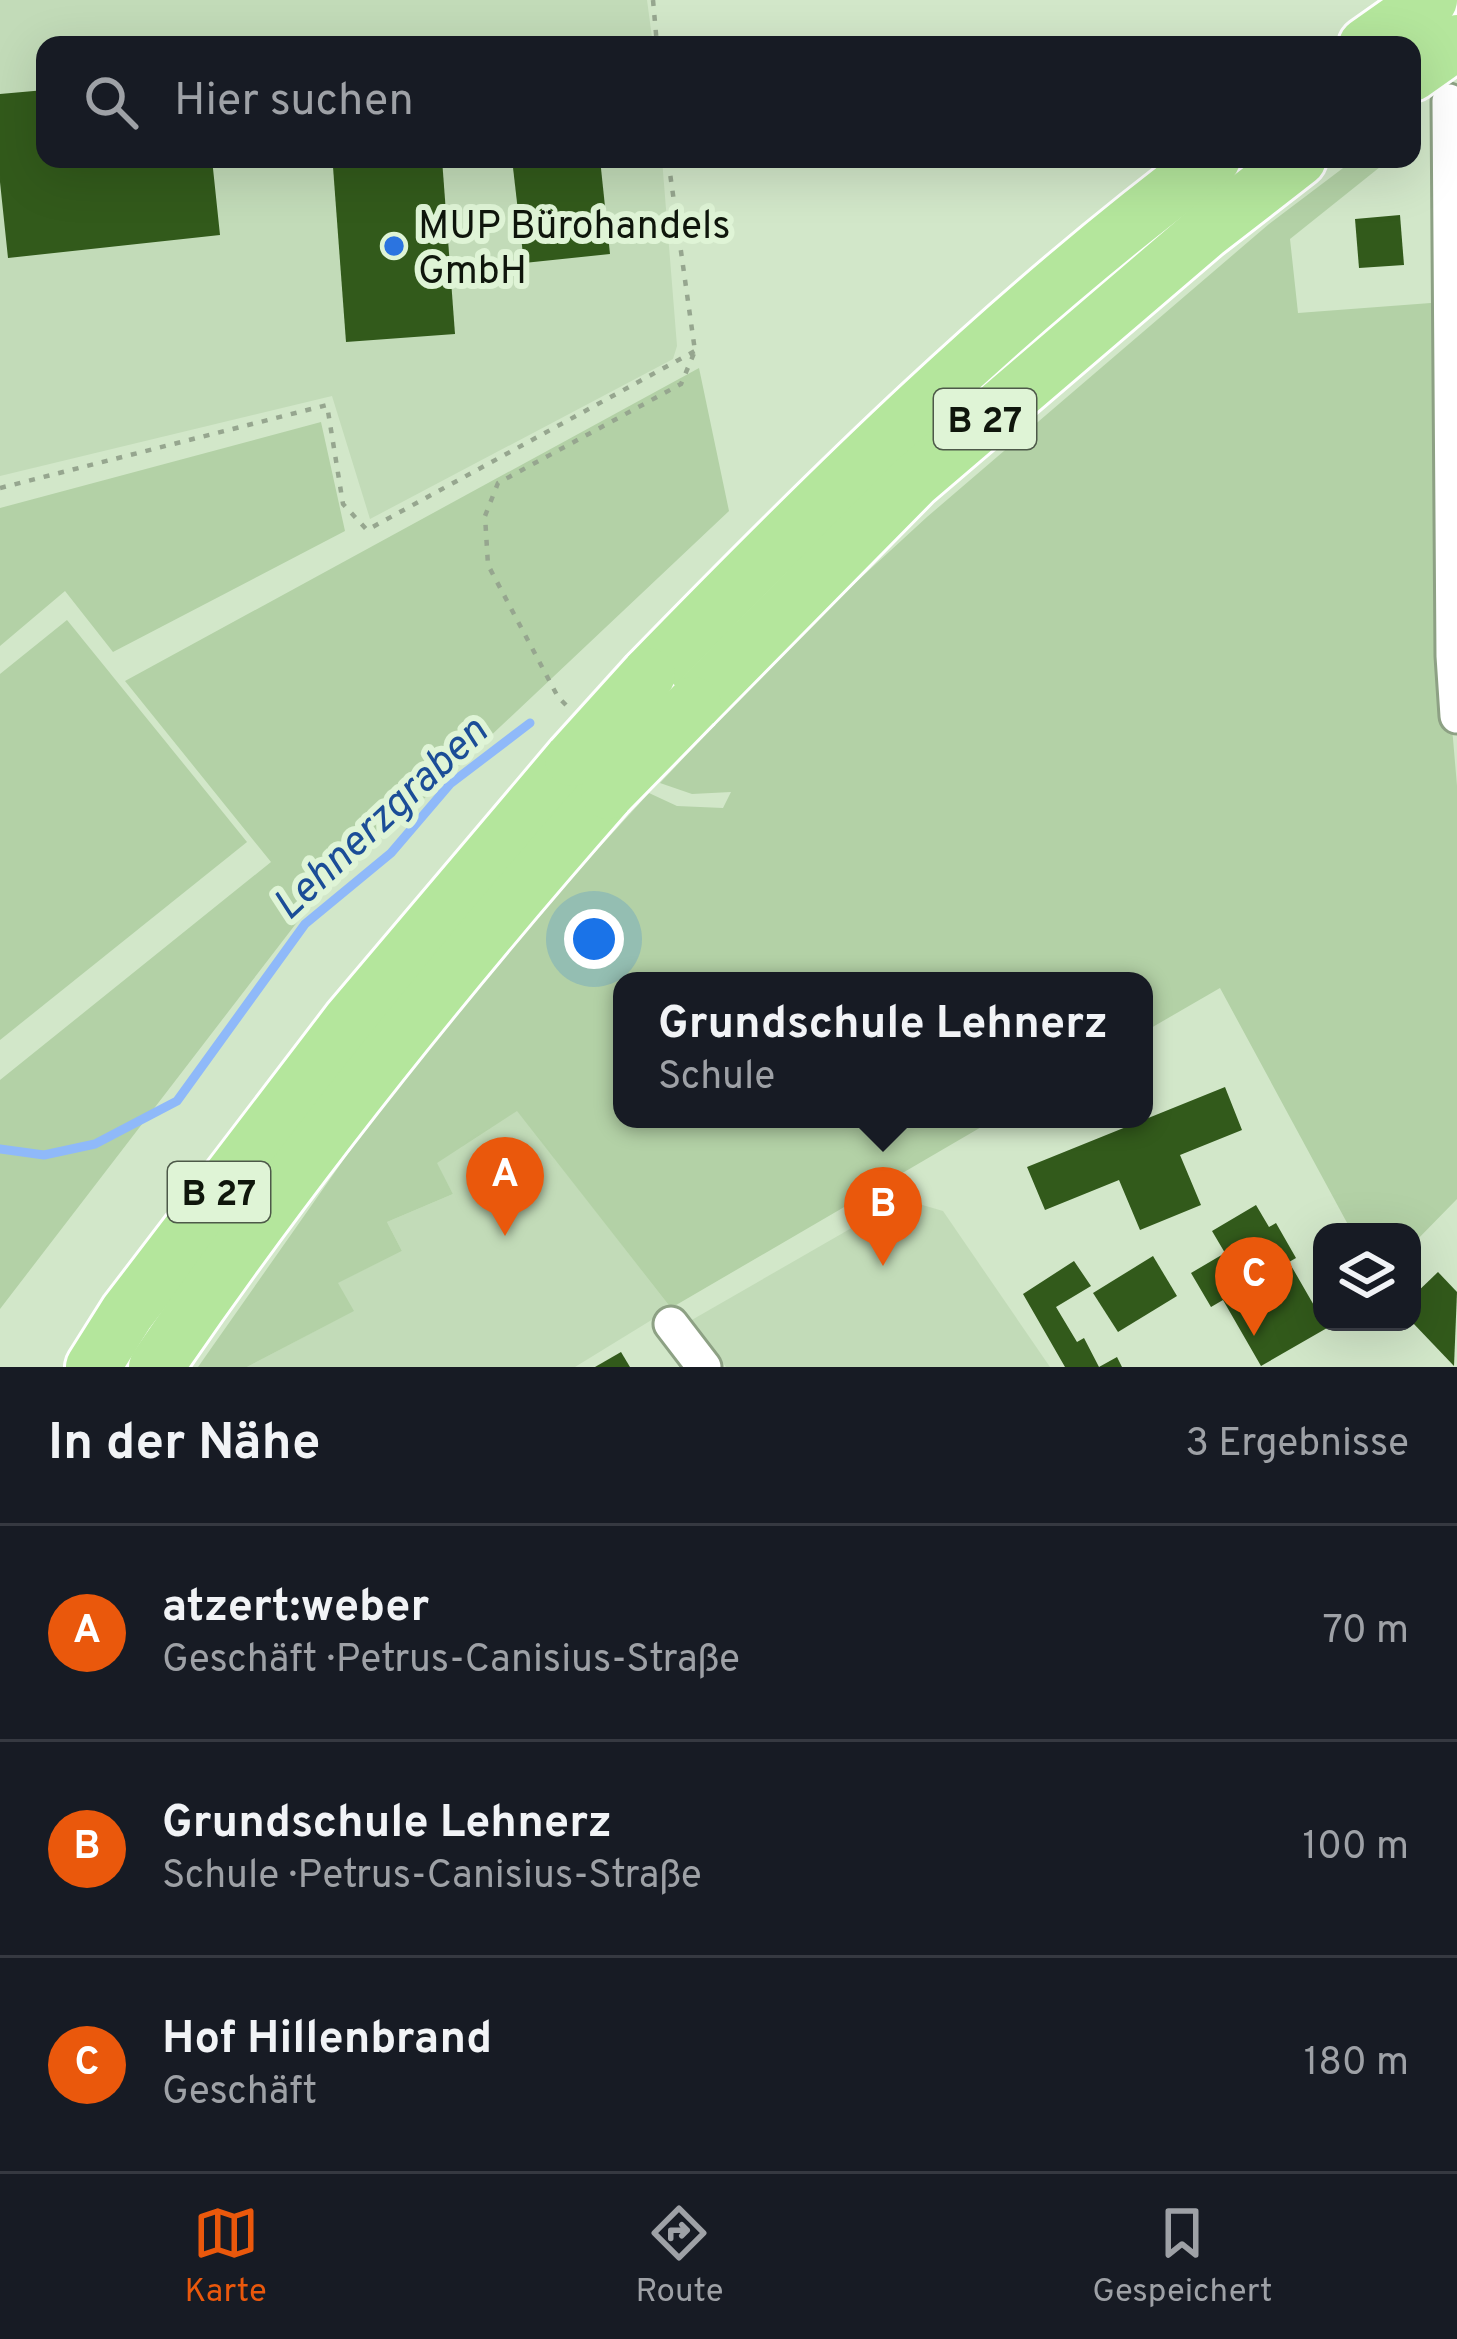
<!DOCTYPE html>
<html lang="de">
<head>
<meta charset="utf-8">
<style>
  body { margin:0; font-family:Overpass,sans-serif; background:#242831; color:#f1f3f6 }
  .controls { position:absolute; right:36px; bottom:36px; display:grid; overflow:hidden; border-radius:24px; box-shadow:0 12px 48px #0002 }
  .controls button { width:108px; height:108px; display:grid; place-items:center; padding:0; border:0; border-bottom:3px solid #363941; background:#171b24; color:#f1f3f6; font:60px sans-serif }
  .you { position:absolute; left:594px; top:939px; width:42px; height:42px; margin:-30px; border:9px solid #fff; border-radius:50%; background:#1a73e8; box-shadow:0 0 0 18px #1a73e833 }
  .badge { display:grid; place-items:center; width:78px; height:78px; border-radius:50%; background:#ea580c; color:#fff; font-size:39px; font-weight:700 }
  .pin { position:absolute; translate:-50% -99px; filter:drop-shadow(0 3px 6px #0008) }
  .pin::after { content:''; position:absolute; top:63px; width:42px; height:36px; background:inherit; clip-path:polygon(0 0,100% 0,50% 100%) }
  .popup { position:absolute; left:613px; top:972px; width:540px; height:156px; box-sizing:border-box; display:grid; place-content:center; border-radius:24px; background:#171b24; filter:drop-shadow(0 3px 9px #0005); font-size:39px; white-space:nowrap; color:#9ea1a6 }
  .popup b { font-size:45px; color:#f1f3f6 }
  .popup::after { content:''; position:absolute; left:50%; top:100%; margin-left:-24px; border:24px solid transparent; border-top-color:#171b24 }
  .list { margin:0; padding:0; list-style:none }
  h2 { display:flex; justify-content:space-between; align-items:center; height:156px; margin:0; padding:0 48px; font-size:51px }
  h2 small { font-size:39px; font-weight:400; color:#9ea1a6 }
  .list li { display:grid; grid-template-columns:78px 1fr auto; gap:36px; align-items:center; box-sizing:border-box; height:216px; padding:0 48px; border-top:3px solid #363941 }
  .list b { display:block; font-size:45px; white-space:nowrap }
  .list p { margin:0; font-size:39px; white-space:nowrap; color:#9ea1a6 }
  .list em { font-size:39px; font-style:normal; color:#9ea1a6 }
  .icon { flex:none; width:66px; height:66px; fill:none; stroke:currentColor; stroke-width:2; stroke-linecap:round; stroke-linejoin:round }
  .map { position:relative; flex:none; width:1457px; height:1367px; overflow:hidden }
  .search { position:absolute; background:#171b24; box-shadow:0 12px 48px #0002; left:36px; right:36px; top:36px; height:132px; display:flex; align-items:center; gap:30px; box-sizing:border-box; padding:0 42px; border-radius:24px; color:#9ea1a6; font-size:45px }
  .sheet { height:804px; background:#171b24 }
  nav { display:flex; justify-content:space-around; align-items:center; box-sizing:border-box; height:168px; border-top:3px solid #363941; background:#171b24; font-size:33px; color:#9ea1a6 }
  nav a { display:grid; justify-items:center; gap:6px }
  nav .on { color:#ea580c }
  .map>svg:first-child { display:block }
  .built { fill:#c2dbb8 }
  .green { fill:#b3d1a6 }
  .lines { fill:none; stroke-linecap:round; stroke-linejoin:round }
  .stream { stroke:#8fb9f9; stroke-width:9 }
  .building { fill:#325a1b }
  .minor-casing { stroke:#8da184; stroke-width:39 }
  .trunk-casing { stroke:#fff; stroke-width:60 }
  .path { stroke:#96a68f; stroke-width:4.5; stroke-dasharray:6 9; stroke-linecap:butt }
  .minor { stroke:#fff; stroke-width:33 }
  .trunk { stroke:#b4e69c; stroke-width:54 }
  .trunk-bridge-casing { stroke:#fff; stroke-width:60; stroke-linecap:butt }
  .trunk-bridge { stroke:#b4e69c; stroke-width:54 }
  .poi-dot { fill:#2b74e0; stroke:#dff4d6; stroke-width:4.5 }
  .labels { text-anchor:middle; stroke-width:12; stroke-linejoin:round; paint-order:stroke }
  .shield { fill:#dff4d6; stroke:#4d5949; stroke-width:3 }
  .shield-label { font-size:36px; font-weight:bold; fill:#0f160c }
  .poi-label { font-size:39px; fill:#0f160c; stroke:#dff4d6; text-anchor:start }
  .water-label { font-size:42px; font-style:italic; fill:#1b4d97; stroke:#dff4d6 }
</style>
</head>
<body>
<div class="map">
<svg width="1457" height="1367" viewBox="0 0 1457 1367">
  <rect width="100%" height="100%" fill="#d2e7c9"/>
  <g class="built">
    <path d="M 0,0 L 647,0 L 653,45 L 45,45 L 45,159 L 662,159 L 677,346 L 673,359 L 370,519 L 332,396 L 0,476 Z"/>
    <path d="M 517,1110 L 671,1308 L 575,1367 L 247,1367 L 353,1311 L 337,1283 L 402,1251 L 387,1222 L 453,1194 L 436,1163 Z"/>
    <path d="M 902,1199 L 943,1211 L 1050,1367 L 726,1367 L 690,1321 Z"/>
  </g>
  <g class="green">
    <path d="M 1355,159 L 1390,159 L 1290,239 L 1298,313 L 1444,302 L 1446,656 L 1457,786 L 1457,1199 L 1412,1245 L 1412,1232 L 1352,1232 L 1220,988 L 1144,1032 L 1144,981 L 622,981 L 622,1119 L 995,1119 L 671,1308 L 517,1111 L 437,1163 L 453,1194 L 387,1222 L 402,1251 L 338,1283 L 354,1311 L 247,1367 L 198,1367 L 375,1115 L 535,918 L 649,793 L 677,806 L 723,808 L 731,792 L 692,794 L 660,783 L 804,630 L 927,517 L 1269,224 Z"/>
    <path d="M 699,368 L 729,511 L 308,908 L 0,1309 L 0,1080 L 271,862 L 125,681 Z"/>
    <path d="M 321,422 L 345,531 L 113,652 L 65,591 L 0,646 L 0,508 Z"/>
    <path d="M 67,620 L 247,842 L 0,1040 L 0,674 Z"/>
  </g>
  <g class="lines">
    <path class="stream" d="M 0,1149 L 44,1155 L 95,1144 L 177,1101 L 305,924 L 391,853 L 450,784 L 530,723"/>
  </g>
  <g class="building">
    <path d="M 45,90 L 45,159 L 212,159 L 220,235 L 8,258 L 0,182 L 0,94 Z"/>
    <path d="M 442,159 L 455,334 L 346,342 L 333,167 Z"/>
    <path d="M 512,159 L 600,159 L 610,254 L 524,263 Z"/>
    <path d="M 1400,215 L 1404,265 L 1359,268 L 1355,219 Z"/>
    <path d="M 1225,1087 L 1242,1130 L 1180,1155 L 1201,1205 L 1140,1230 L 1119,1180 L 1045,1210 L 1027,1167 Z"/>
    <path d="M 1256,1205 L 1269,1227 L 1276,1223 L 1296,1258 L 1289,1262 L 1327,1328 L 1261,1366 L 1223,1300 L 1211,1307 L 1191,1273 L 1225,1253 L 1212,1231 Z"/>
    <path d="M 1153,1256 L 1177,1296 L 1118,1332 L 1093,1293 Z"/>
    <path d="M 1074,1261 L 1091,1286 L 1056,1307 L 1077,1342 L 1084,1338 L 1099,1367 L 1117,1357 L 1122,1367 L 1065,1367 L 1023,1294 Z"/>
    <path d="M 1438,1272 L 1457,1292 L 1454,1366 L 1412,1322 L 1412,1297 Z"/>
    <path d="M 621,1352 L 630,1367 L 595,1367 Z"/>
  </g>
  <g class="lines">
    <defs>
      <g id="minor">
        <path d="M 1449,101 L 1453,656 L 1457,716"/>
        <path d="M 671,1324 L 704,1367"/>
      </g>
      <g id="trunk">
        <path d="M 1366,45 L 1430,0"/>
        <path d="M 1412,74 L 1457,42"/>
        <path d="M 648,675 C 826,492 1008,312 1213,159"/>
        <path d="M 694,704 L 914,481 L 1205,232 L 1299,159"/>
        <path d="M 93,1367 L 127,1313 L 350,1021 L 572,759"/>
        <path d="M 156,1367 C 294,1165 447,975 608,792"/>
      </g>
    </defs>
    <use href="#minor" class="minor-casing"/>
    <use href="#trunk" class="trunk-casing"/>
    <g class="path">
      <path d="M 653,0 L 657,45"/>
      <path d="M 0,488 L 327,405 L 343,504 L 367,530 L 695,351"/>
      <path d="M 566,705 L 558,697 L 488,565 L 485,516 L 498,483 L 681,384 L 695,351 L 668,159"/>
    </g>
    <use href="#minor" class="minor"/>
    <use href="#trunk" class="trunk"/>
    <defs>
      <g id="trunk-bridge">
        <path d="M 572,759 L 648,675"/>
        <path d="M 608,792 L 694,704"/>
      </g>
    </defs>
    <use href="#trunk-bridge" class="trunk-bridge-casing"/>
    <use href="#trunk-bridge" class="trunk-bridge"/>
  </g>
  <circle class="poi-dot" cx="394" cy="246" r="12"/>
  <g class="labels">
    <g class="shield">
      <rect x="934" y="389" width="102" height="60" rx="9"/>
      <rect x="168" y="1162" width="102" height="60" rx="9"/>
    </g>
    <g class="shield-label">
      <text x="985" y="432">B 27</text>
      <text x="219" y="1205">B 27</text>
    </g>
    <g class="poi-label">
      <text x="418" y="238">MUP Bürohandels<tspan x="418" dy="45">GmbH</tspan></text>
    </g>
    <g class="water-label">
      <text transform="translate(379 817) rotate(-43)" y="15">Lehnerzgraben</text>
    </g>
  </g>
</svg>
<div class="controls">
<button><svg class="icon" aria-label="layers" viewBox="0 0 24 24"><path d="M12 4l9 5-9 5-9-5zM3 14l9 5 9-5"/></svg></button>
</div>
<div class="you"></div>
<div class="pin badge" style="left:505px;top:1236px">A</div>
<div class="pin badge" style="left:883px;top:1266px">B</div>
<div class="popup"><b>Grundschule Lehnerz</b>Schule</div>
<div class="pin badge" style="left:1254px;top:1336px">C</div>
<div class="search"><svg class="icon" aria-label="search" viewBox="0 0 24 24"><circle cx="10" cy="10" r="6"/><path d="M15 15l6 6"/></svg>Hier suchen</div>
</div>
<section class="sheet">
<h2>In der Nähe<small>3 Ergebnisse</small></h2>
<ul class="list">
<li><span class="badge">A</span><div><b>atzert:weber</b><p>Geschäft · Petrus-Canisius-Straße</p></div><em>70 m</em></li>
<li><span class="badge">B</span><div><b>Grundschule Lehnerz</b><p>Schule · Petrus-Canisius-Straße</p></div><em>100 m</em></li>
<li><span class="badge">C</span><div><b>Hof Hillenbrand</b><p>Geschäft</p></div><em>180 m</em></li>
</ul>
</section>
<nav>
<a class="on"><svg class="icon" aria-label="map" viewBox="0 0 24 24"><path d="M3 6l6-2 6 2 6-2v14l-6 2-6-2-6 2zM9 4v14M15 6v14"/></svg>Karte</a>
<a><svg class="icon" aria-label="directions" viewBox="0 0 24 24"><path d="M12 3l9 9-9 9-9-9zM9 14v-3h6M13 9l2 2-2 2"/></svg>Route</a>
<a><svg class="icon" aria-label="saved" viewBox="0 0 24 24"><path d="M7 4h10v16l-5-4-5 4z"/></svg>Gespeichert</a>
</nav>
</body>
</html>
